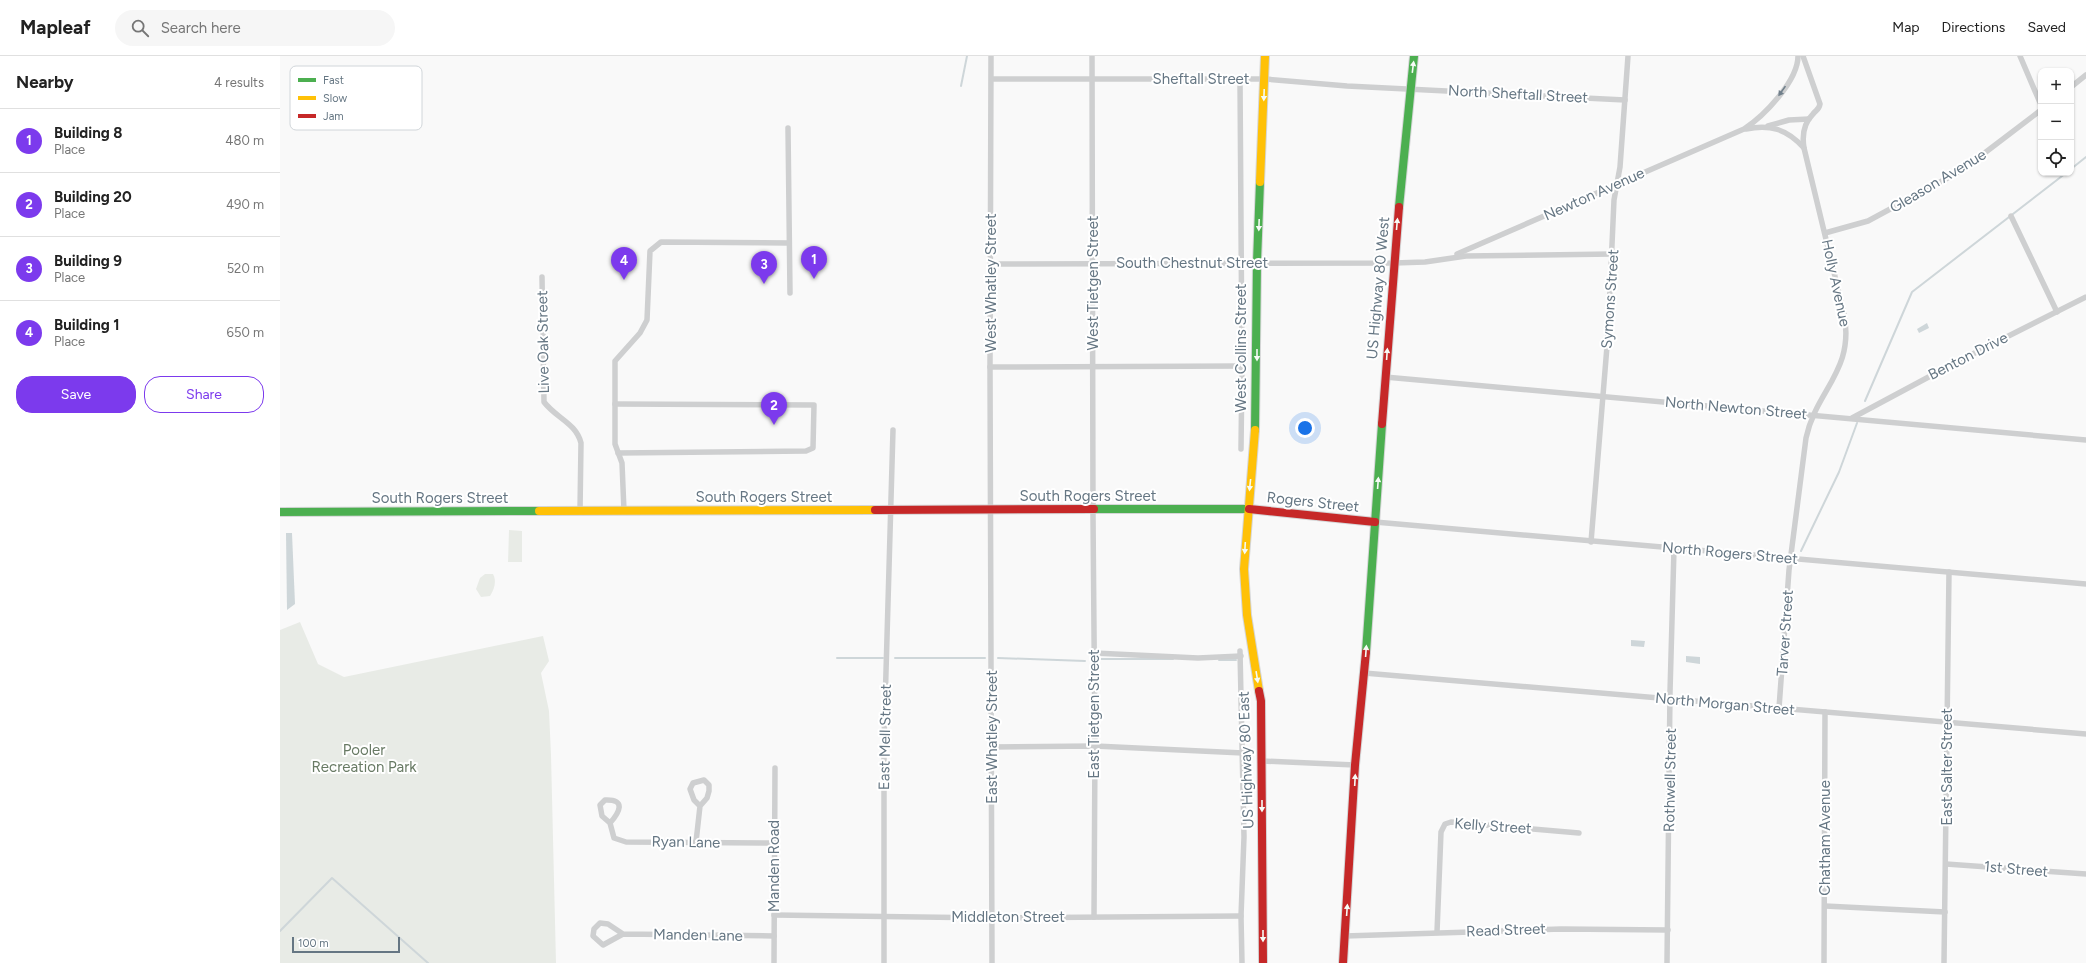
<!DOCTYPE html>
<html lang="en">
<head>
<meta charset="utf-8">
<style>
  body { margin:0; font-family:Figtree,sans-serif; background:#f6f6f6; color:#222 }
  .controls { position:absolute; right:12px; top:12px; display:grid; overflow:hidden; border-radius:8px; box-shadow:0 1px 3px #0004 }
  .controls button { width:36px; height:36px; display:grid; place-items:center; padding:0; border:0; border-bottom:1px solid #e0e0e0; background:#fff; color:#222; font:20px sans-serif }
  .scale { position:absolute; left:12px; bottom:10px; width:108px; box-sizing:border-box; padding-left:4px; border:2px solid #657683; border-top:0; font-size:11px; line-height:14px; white-space:nowrap; color:#657683; -webkit-text-stroke:3px #fff; paint-order:stroke }
  .you { position:absolute; left:1025px; top:372px; width:14px; height:14px; margin:-10px; border:3px solid #fff; border-radius:50%; background:#1a73e8; box-shadow:0 0 0 6px #1a73e833 }
  .badge { display:grid; place-items:center; width:26px; height:26px; border-radius:50%; background:#7c3aed; color:#fff; font-size:13px; font-weight:700 }
  .pin { position:absolute; translate:-50% -33px; filter:drop-shadow(0 1px 2px #0008) }
  .pin::after { content:''; position:absolute; top:21px; width:14px; height:12px; background:inherit; clip-path:polygon(0 0,100% 0,50% 100%) }
  .list { margin:0; padding:0; list-style:none }
  h2 { display:flex; justify-content:space-between; align-items:center; height:52px; margin:0; padding:0 16px; font-size:17px }
  h2 small { font-size:13px; font-weight:400; color:#767676 }
  .list li { display:grid; grid-template-columns:26px 1fr auto; gap:12px; align-items:center; box-sizing:border-box; height:64px; padding:0 16px; border-top:1px solid #e0e0e0 }
  .list b { display:block; font-size:15px; white-space:nowrap }
  .list p { margin:0; font-size:13px; white-space:nowrap; color:#767676 }
  .list em { font-size:13px; font-style:normal; color:#767676 }
  .actions { display:flex; gap:8px; padding:12px 16px }
  .actions a { flex:1; padding:9px 0; border:1px solid #7c3aed; border-radius:16px; text-align:center; font-size:14px; color:#7c3aed }
  .actions .main { background:#7c3aed; color:#fff }
  .icon { flex:none; width:22px; height:22px; fill:none; stroke:currentColor; stroke-width:2; stroke-linecap:round; stroke-linejoin:round }
  .map { position:relative; flex:none; width:1806px; height:907px; overflow:hidden }
  header { display:flex; align-items:center; gap:24px; box-sizing:border-box; height:56px; padding:0 20px; background:#fff; border-bottom:1px solid #e0e0e0 }
  header strong { font-size:19px }
  nav { display:flex; gap:22px; margin-inline-start:auto; font-size:14px }
  .search { width:280px; height:36px; background:#f6f6f6; display:flex; align-items:center; gap:10px; box-sizing:border-box; padding:0 14px; border-radius:22px; color:#767676; font-size:15px }
  main { display:flex }
  aside { flex:1; background:#fff }
  .map>svg:first-child { display:block }
  .green { fill:#e8ebe6 }
  .water { fill:#ced6d9 }
  .lines { fill:none; stroke-linecap:round; stroke-linejoin:round }
  .stream { stroke:#ced6d9; stroke-width:2 }
  .fast-casing { stroke:#d5d6d7; stroke-width:10 }
  .slow-casing { stroke:#d5d6d7; stroke-width:10 }
  .jam-casing { stroke:#d5d6d7; stroke-width:10 }
  .street { stroke:#cecfd0; stroke-width:5.5 }
  .fast { stroke:#4caf50; stroke-width:8 }
  .slow { stroke:#ffc107; stroke-width:8 }
  .jam { stroke:#c62828; stroke-width:8 }
  .oneway { fill:#f6fbf6 }
  .oneway2 { fill:#707f8b }
  .labels { text-anchor:middle; stroke-width:4; stroke-linejoin:round; paint-order:stroke }
  .street-label { font-size:15px; fill:#657683; stroke:#fff }
  .park-label { font-size:15px; fill:#687a64; stroke:#fff }
  .key { fill:#fff; stroke:#d1d6da; stroke-width:1 }
  .key-label { font-size:11px; fill:#657683 }
</style>
</head>
<body>
<header>
<strong>Mapleaf</strong>
<div class="search"><svg class="icon" aria-label="search" viewBox="0 0 24 24"><circle cx="10" cy="10" r="6"/><path d="M15 15l6 6"/></svg>Search here</div>
<nav><a>Map</a><a>Directions</a><a>Saved</a></nav>
</header>
<main>
<aside>
<h2>Nearby<small>4 results</small></h2>
<ul class="list">
<li><span class="badge">1</span><div><b>Building 8</b><p>Place</p></div><em>480 m</em></li>
<li><span class="badge">2</span><div><b>Building 20</b><p>Place</p></div><em>490 m</em></li>
<li><span class="badge">3</span><div><b>Building 9</b><p>Place</p></div><em>520 m</em></li>
<li><span class="badge">4</span><div><b>Building 1</b><p>Place</p></div><em>650 m</em></li>
</ul>
<div class="actions"><a class="main">Save</a><a>Share</a></div>
</aside>
<div class="map">
<svg width="1806" height="907" viewBox="0 0 1806 907">
  <rect width="100%" height="100%" fill="#f9f9f9"/>
  <g class="green">
    <path d="M 229,474 L 242,475 L 242,506 L 228,506 Z"/>
    <path d="M 205,518 L 213,518 C 217,525 214,534 210,540 L 201,541 L 196,533 L 200,522 Z"/>
    <path d="M 20,566 L 38,608 L 64,621 L 263,580 L 269,605 L 261,617 L 269,655 L 271,699 L 276,907 L 0,907 L 0,574 Z"/>
  </g>
  <g class="water">
    <path d="M 1647,267 L 1649,272 L 1639,277 L 1637,273 Z"/>
    <path d="M 6,477 L 12,477 L 15,548 L 7,554 Z"/>
    <path d="M 1351,584 L 1365,585 L 1364,591 L 1351,590 Z"/>
    <path d="M 1406,600 L 1420,601 L 1420,608 L 1406,606 Z"/>
  </g>
  <g class="lines">
    <g class="stream">
      <path d="M 681,30 L 687,0"/>
      <path d="M 1791,113 L 1806,101"/>
      <path d="M 1585,345 L 1632,236 L 1786,117"/>
      <path d="M 1521,495 L 1559,416 L 1577,367"/>
      <path d="M 557,602 L 603,602"/>
      <path d="M 615,602 L 705,602"/>
      <path d="M 718,602 L 805,605"/>
      <path d="M 819,603 L 893,603"/>
      <path d="M 939,604 L 956,604"/>
      <path d="M 0,875 L 52,822 L 148,907"/>
    </g>
    <defs>
      <g id="fast">
        <path d="M 1119,151 L 1134,0"/>
        <path d="M 975,374 L 977,206 L 980,126"/>
        <path d="M 814,453 L 969,453"/>
        <path d="M 0,456 L 259,455"/>
        <path d="M 1086,596 L 1102,368"/>
      </g>
      <g id="slow">
        <path d="M 980,126 L 985,0"/>
        <path d="M 975,374 L 964,513 L 967,559 L 979,635"/>
        <path d="M 259,455 L 595,454"/>
      </g>
      <g id="jam">
        <path d="M 1102,368 L 1119,151"/>
        <path d="M 969,453 L 1095,466"/>
        <path d="M 595,454 L 814,453"/>
        <path d="M 979,635 L 981,645 L 983,907"/>
        <path d="M 1063,907 L 1075,709 L 1086,596"/>
      </g>
    </defs>
    <use href="#fast" class="fast-casing"/>
    <use href="#slow" class="slow-casing"/>
    <use href="#jam" class="jam-casing"/>
    <g class="street">
      <path d="M 711,0 L 710,311 L 712,907"/>
      <path d="M 812,0 L 813,460 L 815,690 L 814,861"/>
      <path d="M 1740,0 L 1761,49"/>
      <path d="M 712,23 L 985,23 L 1067,30 L 1345,44"/>
      <path d="M 960,23 L 962,310 L 961,393"/>
      <path d="M 1791,31 L 1806,19"/>
      <path d="M 1488,70 L 1509,64 L 1529,63"/>
      <path d="M 508,72 L 510,237"/>
      <path d="M 1466,73 C 1490,68 1507,73 1524,92"/>
      <path d="M 1731,160 L 1777,256"/>
      <path d="M 1545,177 L 1588,165 L 1675,118 L 1698,102 L 1761,54"/>
      <path d="M 1177,198 L 1464,73 C 1484,60 1518,25 1518,0"/>
      <path d="M 711,208 L 1114,207 L 1145,206 L 1186,200 L 1333,198"/>
      <path d="M 262,221 L 264,346 C 276,362 296,367 301,387 L 300,455"/>
      <path d="M 710,311 L 962,310"/>
      <path d="M 1105,321 L 1806,384"/>
      <path d="M 335,348 L 534,349 L 533,392 L 526,395 L 338,397"/>
      <path d="M 1572,362 L 1671,309 L 1806,241"/>
      <path d="M 344,455 L 342,407 L 335,388 L 335,305 L 360,277 L 367,264 L 370,195 L 381,186 L 509,187"/>
      <path d="M 1095,466 L 1806,528"/>
      <path d="M 1311,486 L 1328,278 L 1334,144 L 1340,111 L 1348,0"/>
      <path d="M 960,595 L 964,781 L 961,860 L 962,907"/>
      <path d="M 814,597 L 918,602 L 961,600"/>
      <path d="M 1084,617 L 1806,678"/>
      <path d="M 1499,652 L 1509,514 L 1526,382 C 1536,334 1575,315 1564,258 L 1524,92 C 1522,80 1524,67 1533,58 C 1536,54 1539,54 1540,48 L 1523,0"/>
      <path d="M 712,691 L 815,690 L 963,697"/>
      <path d="M 982,705 L 1075,709"/>
      <path d="M 330,767 L 322,760 L 320,749 L 325,744 C 347,743 339,757 330,767 L 334,782 L 346,786 L 495,787"/>
      <path d="M 416,786 L 420,750 L 427,742 L 429,735 L 429,729 L 424,724 L 413,727 L 410,733 L 414,744 L 420,750"/>
      <path d="M 1666,808 L 1806,818"/>
      <path d="M 1545,850 L 1665,856"/>
      <path d="M 494,859 L 713,862 L 961,860"/>
      <path d="M 1157,876 L 1161,776 L 1165,768 L 1171,766 L 1299,777"/>
      <path d="M 343,878 L 328,868 L 320,867 L 314,873 L 313,880 L 323,889 L 343,878 L 494,880"/>
      <path d="M 1065,880 L 1281,873 L 1388,874"/>
      <path d="M 494,907 L 495,712"/>
      <path d="M 604,907 L 604,685 L 613,374"/>
      <path d="M 1387,907 L 1390,636 L 1394,493"/>
      <path d="M 1544,907 L 1545,656"/>
      <path d="M 1664,907 L 1669,516"/>
    </g>
    <use href="#fast" class="fast"/>
    <use href="#slow" class="slow"/>
    <use href="#jam" class="jam"/>
  </g>
  <defs><path id="oneway-solid" d="M-6-.8H1V-3.2L6.5 0L1 3.2V.8H-6Z"/></defs>
  <g class="oneway">
    <use href="#oneway-solid" transform="translate(1133 11) rotate(-83)"/>
    <use href="#oneway-solid" transform="translate(984 39) rotate(92)"/>
    <use href="#oneway-solid" transform="translate(1117 168) rotate(-85)"/>
    <use href="#oneway-solid" transform="translate(979 169) rotate(92)"/>
    <use href="#oneway-solid" transform="translate(1107 298) rotate(-86)"/>
    <use href="#oneway-solid" transform="translate(977 299) rotate(90)"/>
    <use href="#oneway-solid" transform="translate(1098 427) rotate(-86)"/>
    <use href="#oneway-solid" transform="translate(970 429) rotate(96)"/>
    <use href="#oneway-solid" transform="translate(965 492) rotate(93)"/>
    <use href="#oneway-solid" transform="translate(1086 595) rotate(-86)"/>
    <use href="#oneway-solid" transform="translate(977 621) rotate(81)"/>
    <use href="#oneway-solid" transform="translate(1075 724) rotate(-87)"/>
    <use href="#oneway-solid" transform="translate(982 750) rotate(90)"/>
    <use href="#oneway-solid" transform="translate(1067 854) rotate(-86)"/>
    <use href="#oneway-solid" transform="translate(983 880) rotate(90)"/>
  </g>
  <use class="oneway2" href="#oneway-solid" transform="translate(1502 35) rotate(125)"/>
  <g class="labels">
    <g class="street-label">
      <text x="921" y="28">Sheftall Street</text>
      <text transform="translate(1238 38) rotate(3)" y="5">North Sheftall Street</text>
      <text transform="translate(1658 125) rotate(-31)" y="5">Gleason Avenue</text>
      <text transform="translate(1314 138) rotate(-24)" y="5">Newton Avenue</text>
      <text x="912" y="212">South Chestnut Street</text>
      <text transform="translate(711 227) rotate(-90)" y="5">West Whatley Street</text>
      <text transform="translate(813 227) rotate(-90)" y="5">West Tietgen Street</text>
      <text transform="translate(1556 227) rotate(78)" y="5">Holly Avenue</text>
      <text transform="translate(1098 232) rotate(-85)" y="5">US Highway 80 West</text>
      <text transform="translate(1330 243) rotate(-86)" y="5">Symons Street</text>
      <text transform="translate(263 286) rotate(-91)" y="5">Live Oak Street</text>
      <text transform="translate(961 292) rotate(-90)" y="5">West Collins Street</text>
      <text transform="translate(1688 300) rotate(-27)" y="5">Benton Drive</text>
      <text transform="translate(1456 352) rotate(5)" y="5">North Newton Street</text>
      <text x="808" y="445">South Rogers Street</text>
      <text x="484" y="446">South Rogers Street</text>
      <text x="160" y="447">South Rogers Street</text>
      <text transform="translate(1033 446) rotate(6)" y="5">Rogers Street</text>
      <text transform="translate(1450 497) rotate(5)" y="5">North Rogers Street</text>
      <text transform="translate(1505 577) rotate(-86)" y="5">Tarver Street</text>
      <text transform="translate(1445 648) rotate(5)" y="5">North Morgan Street</text>
      <text transform="translate(814 658) rotate(-90)" y="5">East Tietgen Street</text>
      <text transform="translate(605 681) rotate(-89)" y="5">East Mell Street</text>
      <text transform="translate(712 681) rotate(-90)" y="5">East Whatley Street</text>
      <text transform="translate(966 704) rotate(-92)" y="5">US Highway 80 East</text>
      <text transform="translate(1667 711) rotate(-90)" y="5">East Salter Street</text>
      <text transform="translate(1390 724) rotate(-89)" y="5">Rothwell Street</text>
      <text transform="translate(1213 770) rotate(4)" y="5">Kelly Street</text>
      <text transform="translate(1545 782) rotate(-90)" y="5">Chatham Avenue</text>
      <text transform="translate(406 786) rotate(1)" y="5">Ryan Lane</text>
      <text transform="translate(494 810) rotate(-90)" y="5">Manden Road</text>
      <text transform="translate(1736 813) rotate(5)" y="5">1st Street</text>
      <text x="728" y="866">Middleton Street</text>
      <text transform="translate(1226 874) rotate(-2)" y="5">Read Street</text>
      <text transform="translate(418 879) rotate(1)" y="5">Manden Lane</text>
    </g>
    <g class="park-label">
      <text x="84" y="699">Pooler<tspan x="84" dy="17">Recreation Park</tspan></text>
    </g>
  </g>
  <rect x="10" y="10" width="132" height="64" rx="6" class="key"/>
  <rect x="18" y="22" width="18" height="4" fill="#4caf50"/>
  <rect x="18" y="40" width="18" height="4" fill="#ffc107"/>
  <rect x="18" y="58" width="18" height="4" fill="#c62828"/>
  <g class="key-label">
    <text x="43" y="28">Fast</text>
    <text x="43" y="46">Slow</text>
    <text x="43" y="64">Jam</text>
  </g>
</svg>
<div class="controls">
<button>+</button>
<button>−</button>
<button><svg class="icon" aria-label="locate" viewBox="0 0 24 24"><circle cx="12" cy="12" r="6"/><path d="M12 2v4M12 18v4M2 12h4M18 12h4"/></svg></button>
</div>
<div class="scale">100 m</div>
<div class="you"></div>
<div class="pin badge" style="left:534px;top:223px">1</div>
<div class="pin badge" style="left:494px;top:369px">2</div>
<div class="pin badge" style="left:484px;top:228px">3</div>
<div class="pin badge" style="left:344px;top:224px">4</div>
</div>
</main>
</body>
</html>
